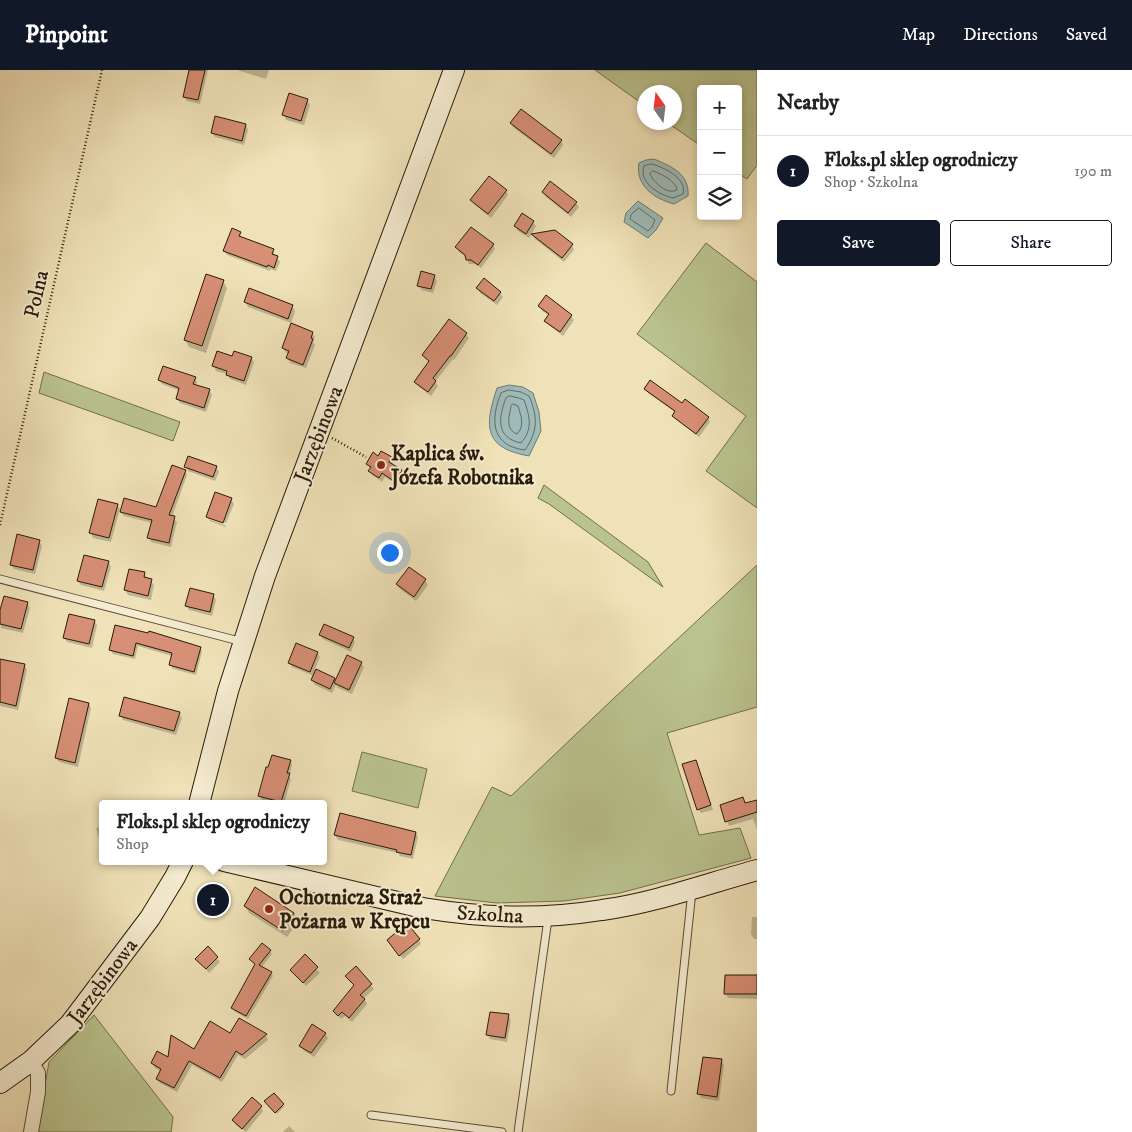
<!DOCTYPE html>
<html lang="en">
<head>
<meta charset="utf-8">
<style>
  body { margin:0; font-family:"IM FELL DW Pica",serif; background:#f6f6f6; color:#222 }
  .controls { position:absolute; right:15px; top:15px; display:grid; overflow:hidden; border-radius:5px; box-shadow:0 2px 8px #0003 }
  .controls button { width:45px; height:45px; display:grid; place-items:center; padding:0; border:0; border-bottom:1px solid #e0e0e0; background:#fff; color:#222; font:25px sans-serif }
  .compass { position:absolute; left:637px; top:15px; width:45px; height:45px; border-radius:50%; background:#fff; box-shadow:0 2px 8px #0003; rotate:346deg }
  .you { position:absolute; left:389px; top:482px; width:18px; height:18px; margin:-12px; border:4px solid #fff; border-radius:50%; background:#1a73e8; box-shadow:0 0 0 8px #1a73e833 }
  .badge { display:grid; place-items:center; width:32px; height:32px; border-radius:50%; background:#111827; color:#fff; font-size:16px; font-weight:700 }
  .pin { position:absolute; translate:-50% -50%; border:2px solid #fff; box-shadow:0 1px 5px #0006 }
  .popup { position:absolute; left:99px; top:730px; width:228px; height:65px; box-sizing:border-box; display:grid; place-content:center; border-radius:5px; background:#fff; filter:drop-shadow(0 1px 4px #0005); font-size:16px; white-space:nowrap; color:#767676 }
  .popup b { font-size:19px; color:#222 }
  .popup::after { content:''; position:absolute; left:50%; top:100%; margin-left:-10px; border:10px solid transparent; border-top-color:#fff }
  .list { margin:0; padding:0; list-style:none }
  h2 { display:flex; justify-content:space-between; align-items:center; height:65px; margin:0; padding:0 20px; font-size:21px }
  h2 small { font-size:16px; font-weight:400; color:#767676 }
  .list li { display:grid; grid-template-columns:32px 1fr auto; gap:15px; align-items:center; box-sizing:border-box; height:70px; padding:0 20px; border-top:1px solid #e0e0e0 }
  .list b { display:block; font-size:19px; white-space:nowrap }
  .list p { margin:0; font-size:16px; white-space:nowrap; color:#767676 }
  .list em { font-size:16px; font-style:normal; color:#767676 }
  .actions { display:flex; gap:10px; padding:15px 20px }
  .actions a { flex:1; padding:11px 0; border:1px solid #111827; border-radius:5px; text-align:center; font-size:18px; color:#111827 }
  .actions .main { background:#111827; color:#fff }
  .icon { flex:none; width:28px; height:28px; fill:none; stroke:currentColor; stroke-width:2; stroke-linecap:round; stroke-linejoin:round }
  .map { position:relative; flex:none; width:757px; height:1062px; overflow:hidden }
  header { display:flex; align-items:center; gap:30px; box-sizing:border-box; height:70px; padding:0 25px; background:#111827; color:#fff }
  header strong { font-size:24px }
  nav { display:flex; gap:28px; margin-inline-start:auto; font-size:18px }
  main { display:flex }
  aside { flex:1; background:#fff }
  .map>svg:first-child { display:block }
  .green { fill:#bac38e; stroke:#716f4b }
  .water { fill:#9ebbb9; stroke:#6f7b72 }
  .shadow { fill:#0003 }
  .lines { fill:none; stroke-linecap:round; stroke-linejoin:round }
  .shore { stroke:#636b60; stroke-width:1 }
  .building { fill:#d78f75; stroke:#281b08 }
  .lane-casing { stroke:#5a4d34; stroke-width:9 }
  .street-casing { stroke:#5a4d34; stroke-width:16 }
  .secondary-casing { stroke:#281b08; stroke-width:22 }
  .path { stroke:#281b08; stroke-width:2.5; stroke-dasharray:1 2.5; stroke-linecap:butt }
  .lane { stroke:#f5ecd1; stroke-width:7 }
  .street { stroke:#f5ecd1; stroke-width:14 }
  .secondary { stroke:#f5ecd1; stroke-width:20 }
  .poi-dot { fill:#8f2418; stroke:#f5ecd1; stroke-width:2 }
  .labels { text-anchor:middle; stroke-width:4; stroke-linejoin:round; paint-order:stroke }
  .street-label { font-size:21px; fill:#281b08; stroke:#f5ecd1 }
  .poi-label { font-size:21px; font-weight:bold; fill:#281b08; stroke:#f5ecd1; text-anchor:start }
</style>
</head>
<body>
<header>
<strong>Pinpoint</strong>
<nav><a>Map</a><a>Directions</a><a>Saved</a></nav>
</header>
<main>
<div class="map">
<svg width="757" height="1062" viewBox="0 0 757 1062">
  <rect width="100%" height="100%" fill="#f0e2b8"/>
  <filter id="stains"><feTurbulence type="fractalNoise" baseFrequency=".004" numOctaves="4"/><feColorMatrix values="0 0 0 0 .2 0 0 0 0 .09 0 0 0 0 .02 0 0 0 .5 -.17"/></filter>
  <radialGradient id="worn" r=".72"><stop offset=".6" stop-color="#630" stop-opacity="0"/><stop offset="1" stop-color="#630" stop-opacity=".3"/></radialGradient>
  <g class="green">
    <path d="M 595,0 L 757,0 L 757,95 L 747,109 L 738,103 L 738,19 L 701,19 L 701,76 L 668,53 L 674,52 L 674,22 L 644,22 L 644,35 Z"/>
    <path d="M 706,173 L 757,212 L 757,438 L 706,401 L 746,346 L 637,264 Z"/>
    <path d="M 44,302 L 180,352 L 173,371 L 39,323 Z"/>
    <path d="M 544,415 L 648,492 L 663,517 L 549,434 L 538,428 Z"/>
    <path d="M 757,495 L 757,637 L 667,663 L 699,765 L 740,758 L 751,788 L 620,823 L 564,831 L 497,833 L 435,826 L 492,717 L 511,726 L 613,629 Z"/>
    <path d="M 362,682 L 427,699 L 418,738 L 352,721 Z"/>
    <path d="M 94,945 L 173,1047 L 171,1062 L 37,1062 L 49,992 Z"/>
  </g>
  <g class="water">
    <path d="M 654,89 C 671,96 690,104 688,126 L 674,134 C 655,129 635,116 639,93 L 646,90 Z"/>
    <path d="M 638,131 L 663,148 L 656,160 L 648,168 L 624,152 L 626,143 Z"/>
    <path d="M 509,315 L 523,317 L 533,323 L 539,342 L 541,361 L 529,386 C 484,378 484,357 497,318 Z"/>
  </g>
  <g class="shadow">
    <path d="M 191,0 L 208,0 L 200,34 L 187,31 L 184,26 Z"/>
    <path d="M 237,0 L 269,0 L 266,9 Z"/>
    <path d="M 307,30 L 310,35 L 304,55 L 286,50 L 284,45 Z"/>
    <path d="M 511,53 L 561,71 L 563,75 L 554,88 L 514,58 Z"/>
    <path d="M 246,55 L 248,60 L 244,75 L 215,67 L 212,62 Z"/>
    <path d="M 506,121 L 508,125 L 491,148 L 474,134 L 471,130 Z"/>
    <path d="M 543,122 L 576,133 L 579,137 L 571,147 L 546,127 Z"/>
    <path d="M 533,152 L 536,156 L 529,168 L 518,161 L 515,156 Z"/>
    <path d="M 240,163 L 242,169 L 273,180 L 275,186 L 280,192 L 276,201 L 270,199 L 270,201 L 227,185 L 224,180 Z"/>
    <path d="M 533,165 L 572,175 L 574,180 L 564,192 L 535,169 Z"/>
    <path d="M 493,175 L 495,179 L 481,198 L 475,194 L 469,194 L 466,187 L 459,182 L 457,178 Z"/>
    <path d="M 434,206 L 437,211 L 433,223 L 421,220 L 419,215 Z"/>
    <path d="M 223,211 L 227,218 L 206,283 L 189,277 L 185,270 Z"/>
    <path d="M 478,218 L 500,223 L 503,227 L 497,235 L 480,223 Z"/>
    <path d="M 245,232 L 292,236 L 295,241 L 291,253 L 248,237 Z"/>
    <path d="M 540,236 L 571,246 L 574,250 L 563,266 L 549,255 L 546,251 L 550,246 L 542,241 Z"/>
    <path d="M 312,263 L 315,267 L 313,272 L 315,275 L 306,298 L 290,293 L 287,288 L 289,284 L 286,283 L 283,278 Z"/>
    <path d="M 466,264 L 469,268 L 454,290 L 453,289 L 435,312 L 438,316 L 431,326 L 418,316 L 416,312 L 430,293 L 423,286 Z"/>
    <path d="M 233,288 L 251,288 L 254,292 L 246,315 L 230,309 L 227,304 L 216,301 L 214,296 Z"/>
    <path d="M 195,308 L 197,312 L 196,316 L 209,320 L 212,325 L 206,342 L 180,333 L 177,329 L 180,321 L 162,314 L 159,310 Z"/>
    <path d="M 645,319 L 682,334 L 708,348 L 710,352 L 699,367 L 676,349 L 674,346 L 676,343 L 648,323 Z"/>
    <path d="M 379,387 L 391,388 L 393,393 L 392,395 L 401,401 L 404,406 L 397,415 L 385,407 L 382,412 L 372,405 L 368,394 Z"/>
    <path d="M 186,396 L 216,397 L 219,402 L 215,411 L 188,401 Z"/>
    <path d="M 185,401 L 187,405 L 172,447 L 177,452 L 171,477 L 151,472 L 149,467 L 152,453 L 124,446 L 121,442 L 157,438 Z"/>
    <path d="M 231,429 L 234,434 L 226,453 L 209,447 L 209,449 L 226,456 L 225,457 L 210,451 L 207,447 Z"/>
    <path d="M 117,435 L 120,439 L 111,472 L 93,468 L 91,463 Z"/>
    <path d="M 39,471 L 42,476 L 35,504 L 14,499 L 11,495 Z"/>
    <path d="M 108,492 L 111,497 L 104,521 L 81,515 L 78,511 Z"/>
    <path d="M 409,498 L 425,510 L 428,515 L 416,531 L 400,519 L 397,515 Z"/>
    <path d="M 144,504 L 154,515 L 151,530 L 128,525 L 125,520 Z"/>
    <path d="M 213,525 L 216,530 L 212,546 L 189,540 L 186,535 Z"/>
    <path d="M 27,533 L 30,538 L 23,563 L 1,558 L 0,546 Z"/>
    <path d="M 94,551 L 97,555 L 92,578 L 67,572 L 64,568 Z"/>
    <path d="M 116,556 L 200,578 L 202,582 L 196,605 L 173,599 L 170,595 L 172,586 L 138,576 L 135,589 L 113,584 L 110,580 Z"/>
    <path d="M 320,565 L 353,568 L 355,572 L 351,582 L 323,569 Z"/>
    <path d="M 317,583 L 320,587 L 315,599 L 335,609 L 336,612 L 361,593 L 364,597 L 352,624 L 338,618 L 336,615 L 332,623 L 315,615 L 312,610 L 314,606 L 292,597 L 289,593 Z"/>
    <path d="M 0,590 L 25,596 L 27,600 L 18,640 L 0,636 Z"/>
    <path d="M 89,634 L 91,638 L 78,697 L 59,692 L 56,688 Z"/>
    <path d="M 179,643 L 182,648 L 176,665 L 123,650 L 121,646 Z"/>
    <path d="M 290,691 L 292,695 L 289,706 L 291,709 L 284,734 L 275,734 L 262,730 L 259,726 Z"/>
    <path d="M 696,691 L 713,740 L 701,743 L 698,739 Z"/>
    <path d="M 143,730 L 145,734 L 125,734 Z"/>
    <path d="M 757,731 L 757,760 L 753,749 L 729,756 L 721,736 L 746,734 Z"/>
    <path d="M 103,756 L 103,782 L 96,758 Z"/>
    <path d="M 416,763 L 418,767 L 413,789 L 400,786 L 398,783 L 338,770 L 335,765 Z"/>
    <path d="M 245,836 L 294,843 L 298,851 L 287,867 L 249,843 Z"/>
    <path d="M 752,847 L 757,847 L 757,869 L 754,869 L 751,864 Z"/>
    <path d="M 419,869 L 421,874 L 403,889 L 391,875 Z"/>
    <path d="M 208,878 L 220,892 L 209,903 L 197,889 Z"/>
    <path d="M 270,881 L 272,884 L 261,898 L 271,903 L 273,906 L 248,949 L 234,941 L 233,938 L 256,896 L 250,889 Z"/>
    <path d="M 305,886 L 320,903 L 306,916 L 291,900 Z"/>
    <path d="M 356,898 L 374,919 L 364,928 L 367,934 L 352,952 L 345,946 L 341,949 L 334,941 L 355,916 L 350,910 Z"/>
    <path d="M 757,907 L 757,929 L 728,928 L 726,924 Z"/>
    <path d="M 508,946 L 511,950 L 507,972 L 490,969 L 488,965 Z"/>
    <path d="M 239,950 L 266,965 L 268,970 L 245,989 L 238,985 L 222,1012 L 192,995 L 177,1022 L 160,1013 L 157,1008 L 161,1001 L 155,998 L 152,993 L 194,980 L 231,964 Z"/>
    <path d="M 325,963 L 328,968 L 314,987 L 303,980 L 301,976 Z"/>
    <path d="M 721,990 L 724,995 L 719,1031 L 701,1028 L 699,1024 Z"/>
    <path d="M 274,1025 L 284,1037 L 277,1044 L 267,1033 Z"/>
    <path d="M 261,1037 L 263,1041 L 246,1062 L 236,1055 L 234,1051 Z"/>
    <path d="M 289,1056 L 295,1062 L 283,1062 Z"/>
  </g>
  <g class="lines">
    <g class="shore">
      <path d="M 652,94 C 665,98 687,108 683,124 L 673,128 C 660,125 638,113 644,96 Z"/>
      <path d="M 653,101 C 662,104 676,111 677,120 C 667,125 654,113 650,104 Z"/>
      <path d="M 639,138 L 655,150 L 652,157 L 648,161 L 630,149 L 631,145 Z"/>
      <path d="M 509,320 L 521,322 L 529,326 C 538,347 538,361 525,380 C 491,376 490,350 501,323 Z"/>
      <path d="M 510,326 L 519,328 L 524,330 C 530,347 533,359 521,373 C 496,368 498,348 506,328 Z"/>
      <path d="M 513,334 L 518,336 C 521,346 525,356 517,364 C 505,359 509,347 511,336 Z"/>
    </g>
  </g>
  <g class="building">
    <path d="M 189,0 L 205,0 L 198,30 L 183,27 Z"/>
    <path d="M 289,23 L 308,29 L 301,51 L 282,45 Z"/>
    <path d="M 521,39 L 562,70 L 551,84 L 510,53 Z"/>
    <path d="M 215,46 L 246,54 L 242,71 L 211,63 Z"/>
    <path d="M 489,106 L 507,120 L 488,144 L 470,130 Z"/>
    <path d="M 550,111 L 577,132 L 568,143 L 542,122 Z"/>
    <path d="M 522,143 L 534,151 L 526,164 L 514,156 Z"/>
    <path d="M 471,157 L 494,174 L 478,195 L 471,190 L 466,190 L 465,185 L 455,177 Z"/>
    <path d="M 232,158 L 241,162 L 239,166 L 274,179 L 272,184 L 278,186 L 274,198 L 268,195 L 267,197 L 223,181 Z"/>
    <path d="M 555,160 L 573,174 L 562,188 L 531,164 Z"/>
    <path d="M 421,201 L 435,205 L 431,219 L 417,216 Z"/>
    <path d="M 206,204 L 224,210 L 202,276 L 184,270 Z"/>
    <path d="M 484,208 L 501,222 L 494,231 L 476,218 Z"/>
    <path d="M 249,218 L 293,235 L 288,249 L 244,232 Z"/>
    <path d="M 546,225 L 572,245 L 560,262 L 544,251 L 549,244 L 538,236 Z"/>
    <path d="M 449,249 L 467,263 L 451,286 L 450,286 L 433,308 L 436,311 L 428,322 L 414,312 L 429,291 L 422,285 Z"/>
    <path d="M 291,253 L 313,262 L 311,268 L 313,269 L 303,295 L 286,288 L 289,281 L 282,278 Z"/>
    <path d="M 217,281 L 232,286 L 234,281 L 252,287 L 244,311 L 226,305 L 227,301 L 212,296 Z"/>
    <path d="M 163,296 L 196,307 L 193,314 L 210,319 L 204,338 L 176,329 L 179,318 L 158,310 Z"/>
    <path d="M 650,310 L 682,333 L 685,329 L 709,347 L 696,364 L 672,346 L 675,341 L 644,319 Z"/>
    <path d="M 381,381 L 392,387 L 389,392 L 402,400 L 395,412 L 382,403 L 379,408 L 368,401 L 371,397 L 366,394 L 373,382 L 378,386 Z"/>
    <path d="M 188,386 L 217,396 L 213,407 L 184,397 Z"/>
    <path d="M 172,395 L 186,400 L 169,445 L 175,446 L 169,473 L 147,468 L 152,450 L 120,442 L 124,428 L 156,437 Z"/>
    <path d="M 215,422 L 232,428 L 223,453 L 206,447 Z"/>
    <path d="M 98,429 L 118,434 L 109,468 L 89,463 Z"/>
    <path d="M 17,464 L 40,470 L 33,500 L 10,495 Z"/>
    <path d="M 84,485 L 109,491 L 102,517 L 77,511 Z"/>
    <path d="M 409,497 L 426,509 L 414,527 L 396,514 Z"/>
    <path d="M 129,499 L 145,502 L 144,507 L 152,509 L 148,526 L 124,520 Z"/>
    <path d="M 190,518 L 214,524 L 210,542 L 185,536 Z"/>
    <path d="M 4,526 L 28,532 L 21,559 L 0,554 L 0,540 Z"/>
    <path d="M 69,544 L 95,550 L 89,574 L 63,568 Z"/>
    <path d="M 324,554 L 354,567 L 349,578 L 319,565 Z"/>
    <path d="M 115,555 L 148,563 L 149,561 L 201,577 L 194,602 L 169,595 L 172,583 L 136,573 L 133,586 L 109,580 Z"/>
    <path d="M 296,573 L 318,582 L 310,602 L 288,593 Z"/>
    <path d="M 347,585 L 362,592 L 349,620 L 334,613 Z"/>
    <path d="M 0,589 L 25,594 L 16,636 L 0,632 Z"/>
    <path d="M 316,599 L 335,608 L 330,619 L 311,610 Z"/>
    <path d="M 124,627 L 180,642 L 174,661 L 119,646 Z"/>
    <path d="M 69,628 L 89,633 L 75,693 L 55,688 Z"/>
    <path d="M 272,685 L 291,690 L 287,703 L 290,703 L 281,732 L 258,726 L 266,697 L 268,697 Z"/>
    <path d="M 696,690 L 711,735 L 697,740 L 682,694 Z"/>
    <path d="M 743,727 L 745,733 L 757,730 L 757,742 L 725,752 L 720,735 Z"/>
    <path d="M 340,743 L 416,762 L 411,785 L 396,782 L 397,780 L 334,765 Z"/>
    <path d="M 255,817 L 294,843 L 283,861 L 244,836 Z"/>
    <path d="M 407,853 L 420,869 L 399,886 L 387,870 Z"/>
    <path d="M 262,873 L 271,880 L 259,895 L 272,902 L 246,946 L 231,938 L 255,894 L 249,889 Z"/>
    <path d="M 208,876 L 218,887 L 206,899 L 195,889 Z"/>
    <path d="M 305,884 L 318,897 L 303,913 L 290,900 Z"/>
    <path d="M 356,896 L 372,914 L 360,925 L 365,929 L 349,948 L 342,942 L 338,946 L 333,941 L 354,915 L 345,906 Z"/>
    <path d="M 725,905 L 757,905 L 757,924 L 724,924 Z"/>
    <path d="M 490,942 L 509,944 L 505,968 L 486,965 Z"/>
    <path d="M 239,948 L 267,964 L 242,985 L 236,981 L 220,1008 L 189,991 L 174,1018 L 156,1009 L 161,999 L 151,993 L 157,981 L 168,987 L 171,965 L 194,979 L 210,951 L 230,963 Z"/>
    <path d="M 312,954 L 326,963 L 311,983 L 299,976 Z"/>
    <path d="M 703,987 L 722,989 L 717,1027 L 697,1024 Z"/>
    <path d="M 274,1023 L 284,1034 L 275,1043 L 264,1031 Z"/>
    <path d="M 252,1027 L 262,1036 L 242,1059 L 232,1050 Z"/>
  </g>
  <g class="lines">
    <defs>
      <g id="lane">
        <path d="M 0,509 L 243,572"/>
        <path d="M 671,1021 L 692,821"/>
        <path d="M 371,1045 L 502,1062"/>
        <path d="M 518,1062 L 548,849"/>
      </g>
      <path id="street" d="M 31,1062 L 38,1022 L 38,1003 L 31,991"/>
      <g id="secondary">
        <path d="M 199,734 L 228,621 L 265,506 L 454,0"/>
        <path d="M 224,791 L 423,838 C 484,848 540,850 602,840 C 654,833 706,814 757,800"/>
        <path d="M 0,1013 L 31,991 L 70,954 L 150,848 L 175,807 L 183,791"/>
      </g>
    </defs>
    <use href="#lane" class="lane-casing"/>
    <use href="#street" class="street-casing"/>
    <use href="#secondary" class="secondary-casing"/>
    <g class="path">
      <path d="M 332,368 L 366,387"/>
      <path d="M 0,455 L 102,0"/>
    </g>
    <use href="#lane" class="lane"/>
    <use href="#street" class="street"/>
    <use href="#secondary" class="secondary"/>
  </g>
  <g class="poi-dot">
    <circle cx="381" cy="395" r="5"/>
    <circle cx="269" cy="839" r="5"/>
  </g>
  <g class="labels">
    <g class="street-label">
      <text transform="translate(36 224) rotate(-77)" y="7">Polna</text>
      <text transform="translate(318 364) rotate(-69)" y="7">Jarzębinowa</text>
      <text transform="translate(490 844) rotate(3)" y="7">Szkolna</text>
      <text transform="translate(102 911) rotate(-53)" y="7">Jarzębinowa</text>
    </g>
    <g class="poi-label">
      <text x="391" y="390">Kaplica św.<tspan x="391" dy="24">Józefa Robotnika</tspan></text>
      <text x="279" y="834">Ochotnicza Straż<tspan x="279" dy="24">Pożarna w Krępcu</tspan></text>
    </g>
  </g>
  <rect width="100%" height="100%" filter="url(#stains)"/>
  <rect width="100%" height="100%" fill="url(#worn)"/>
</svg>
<div class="controls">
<button>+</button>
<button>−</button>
<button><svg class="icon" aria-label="layers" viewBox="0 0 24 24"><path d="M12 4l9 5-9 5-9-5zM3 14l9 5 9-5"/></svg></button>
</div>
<svg class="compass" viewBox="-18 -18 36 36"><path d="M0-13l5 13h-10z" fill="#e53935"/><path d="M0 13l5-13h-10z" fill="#767676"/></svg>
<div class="you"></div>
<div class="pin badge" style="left:213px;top:830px">1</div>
<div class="popup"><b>Floks.pl sklep ogrodniczy</b>Shop</div>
</div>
<aside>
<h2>Nearby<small></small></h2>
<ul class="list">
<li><span class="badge">1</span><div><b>Floks.pl sklep ogrodniczy</b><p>Shop · Szkolna</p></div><em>190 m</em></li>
</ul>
<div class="actions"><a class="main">Save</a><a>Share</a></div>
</aside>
</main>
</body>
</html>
